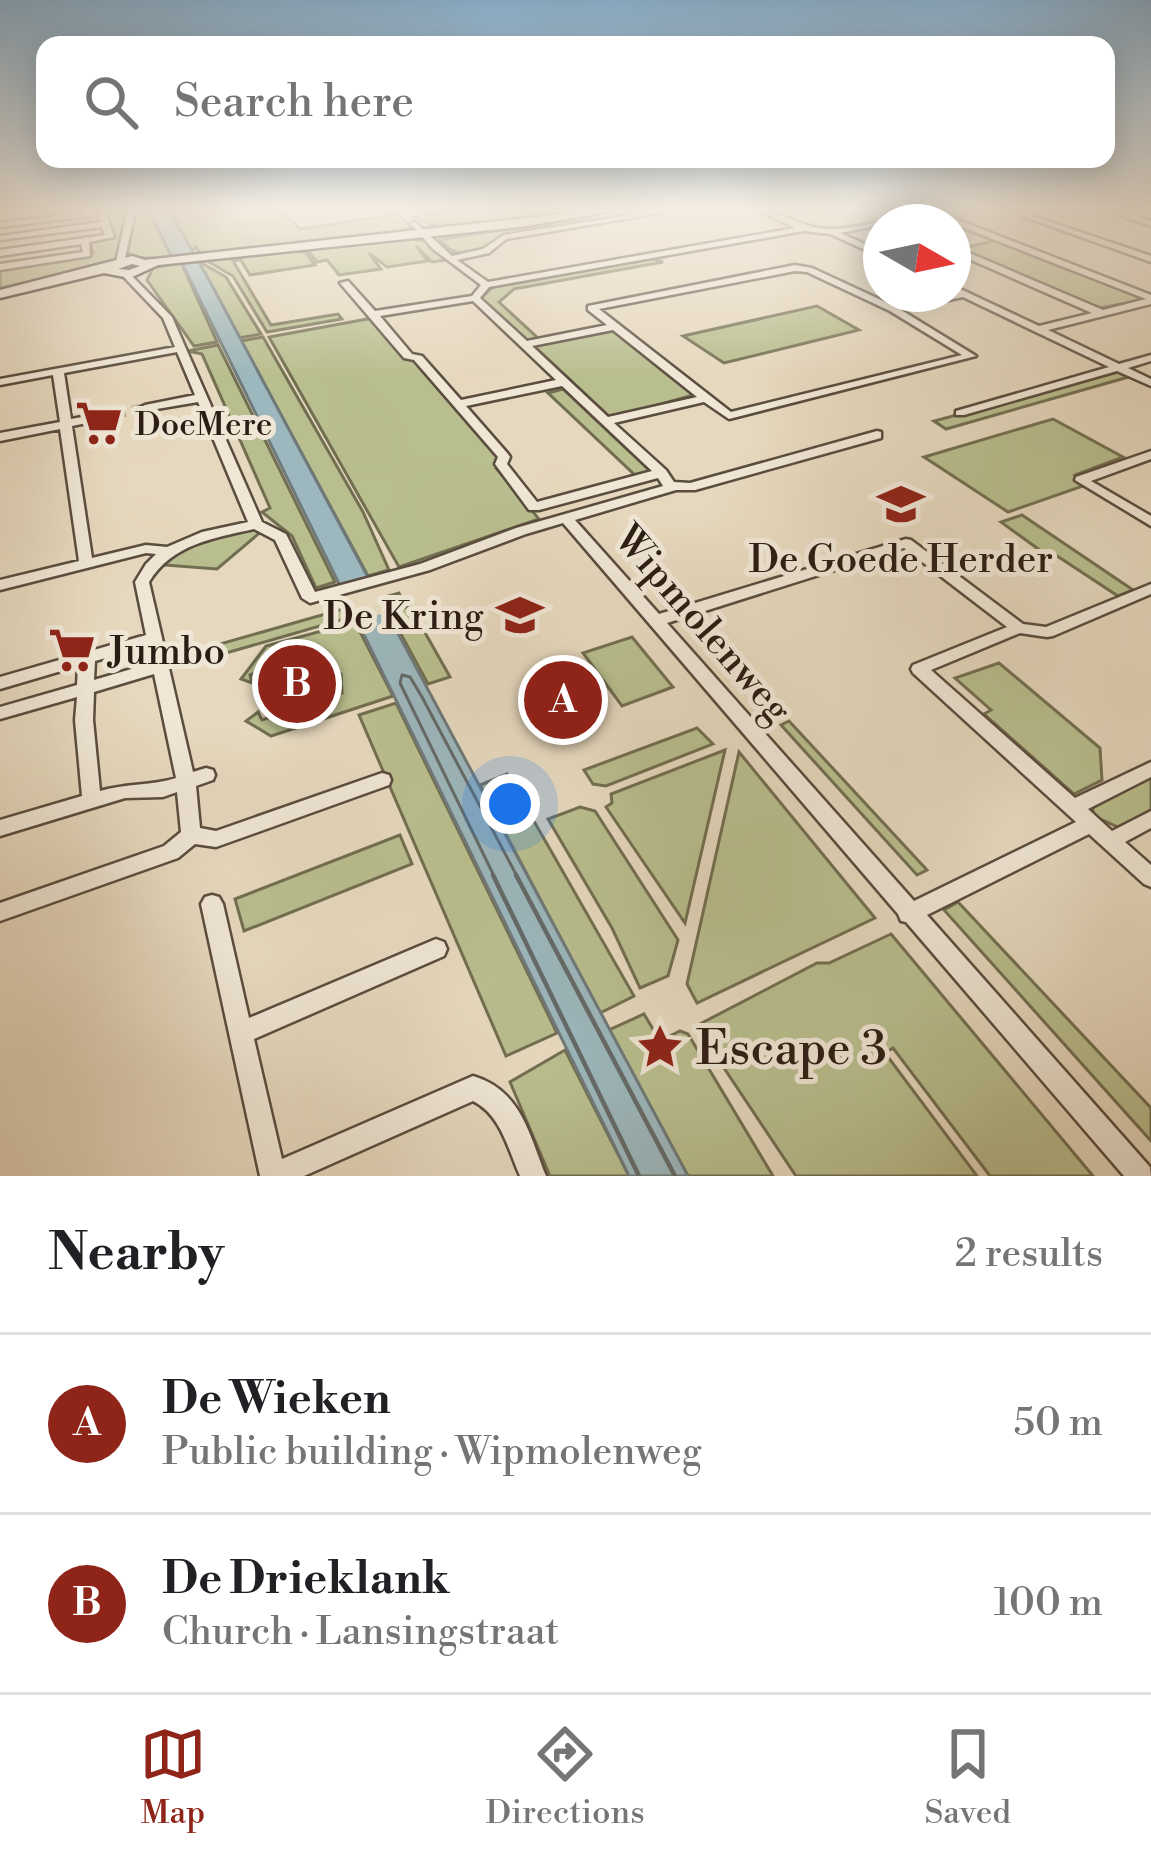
<!DOCTYPE html>
<html lang="en">
<head>
<meta charset="utf-8">
<style>
  body { margin:0; font-family:"Libre Bodoni",serif; background:#f6f6f6; color:#202124 }
  .compass { position:absolute; left:863px; top:204px; width:108px; height:108px; border-radius:50%; background:#fff; box-shadow:0 6px 30px #0003; rotate:99deg }
  .you { position:absolute; left:510px; top:804px; width:42px; height:42px; margin:-30px; border:9px solid #fff; border-radius:50%; background:#1a73e8; box-shadow:0 0 0 18px #1a73e833 }
  .badge { display:grid; place-items:center; width:78px; height:78px; border-radius:50%; background:#8f2418; color:#fff; font-size:39px; font-weight:700 }
  .pin { position:absolute; translate:-50% -50%; border:6px solid #fff; box-shadow:0 3px 12px #0006 }
  .list { margin:0; padding:0; list-style:none }
  h2 { display:flex; justify-content:space-between; align-items:center; height:156px; margin:0; padding:0 48px; font-size:51px }
  h2 small { font-size:39px; font-weight:400; color:#757577 }
  .list li { display:grid; grid-template-columns:78px 1fr auto; gap:36px; align-items:center; box-sizing:border-box; height:180px; padding:0 48px; border-top:3px solid #e0e0e0 }
  .list b { display:block; font-size:45px; white-space:nowrap }
  .list p { margin:0; font-size:39px; white-space:nowrap; color:#757577 }
  .list em { font-size:39px; font-style:normal; color:#757577 }
  .icon { flex:none; width:66px; height:66px; fill:none; stroke:currentColor; stroke-width:2; stroke-linecap:round; stroke-linejoin:round }
  .map { position:relative; flex:none; width:1151px; height:1176px; overflow:hidden }
  .search { position:absolute; background:#fff; box-shadow:0 6px 30px #0003; left:36px; right:36px; top:36px; height:132px; display:flex; align-items:center; gap:30px; box-sizing:border-box; padding:0 42px; border-radius:24px; color:#757577; font-size:45px }
  .sheet { height:516px; background:#fff }
  nav { display:flex; justify-content:space-around; align-items:center; box-sizing:border-box; height:168px; border-top:3px solid #e0e0e0; background:#fff; font-size:33px; color:#757577 }
  nav a { display:grid; justify-items:center; gap:6px }
  nav .on { color:#8f2418 }
  .map>svg:first-child { display:block }
  .green { fill:#b9be8e; stroke:#726e51; stroke-width:3 }
  .water { fill:#9cb7bd; stroke:#6f7979; stroke-width:3 }
  .pier { fill:#e6d8be }
  .lines { fill:none; stroke-linecap:round; stroke-linejoin:round }
  .shore-far1 { stroke:#646a68; stroke-width:3 }
  .shore { stroke:#646a68; stroke-width:4.5 }
  .street-tunnel { stroke:#c1b39c; stroke-width:10; stroke-dasharray:10 6; stroke-linecap:butt }
  .street-casing { stroke:#5a4c3e; stroke-width:5 }
  .secondary-casing { stroke:#2c1d14; stroke-width:5 }
  .street { fill:#efe6d5; fill-rule:evenodd }
  .secondary { fill:#efe6d5; fill-rule:evenodd }
  .labels { text-anchor:middle; stroke-width:10; stroke-linejoin:round; paint-order:stroke }
  .far-poi-label { font-size:33px; fill:#2c1d14; stroke:#efe6d5; text-anchor:start }
  .poi-label { font-size:39px; fill:#2c1d14; stroke:#efe6d5 }
  .street-label { font-size:39px; fill:#2c1d14; stroke:#efe6d5 }
  .near-poi-label { font-size:48px; fill:#2c1d14; stroke:#efe6d5; text-anchor:start }
</style>
</head>
<body>
<div class="map">
<svg width="1151" height="1176" viewBox="0 0 1151 1176">
  <rect width="100%" height="100%" fill="#e6d8be"/>
  <filter id="stains"><feTurbulence type="fractalNoise" baseFrequency=".00167" numOctaves="4"/><feColorMatrix values="0 0 0 0 .2 0 0 0 0 .09 0 0 0 0 .02 0 0 0 .5 -.17"/></filter>
  <radialGradient id="worn" r=".72"><stop offset=".6" stop-color="#630" stop-opacity="0"/><stop offset="1" stop-color="#630" stop-opacity=".3"/></radialGradient>
  <g class="green">
    <path d="M 126,212 L 118,262 L 0,288 L 0,268 L 93,253 L 90,241 L 113,237 L 105,213 Z"/>
    <path d="M 135,212 L 150,212 L 172,258 L 134,258 L 128,252 Z"/>
    <path d="M 170,212 L 283,212 L 300,229 L 398,214 L 412,227 L 396,233 L 200,254 L 196,247 L 192,251 Z"/>
    <path d="M 450,212 L 581,212 L 583,213 L 442,229 L 414,217 Z"/>
    <path d="M 587,216 L 595,221 L 502,236 L 482,250 L 466,254 L 452,251 L 439,240 Z"/>
    <path d="M 413,239 L 425,241 L 446,260 L 432,262 L 416,246 L 428,261 L 387,267 L 369,253 L 381,269 L 339,275 L 327,260 L 317,262 L 307,250 L 297,252 L 305,252 L 315,265 L 250,275 L 241,260 L 233,261 L 271,325 L 338,314 L 342,319 L 267,332 L 233,276 L 204,259 Z"/>
    <path d="M 997,240 L 1130,291 L 1145,300 L 1094,309 L 955,250 Z"/>
    <path d="M 651,258 L 663,262 L 514,289 L 499,302 L 540,340 L 528,341 L 481,298 L 494,286 Z"/>
    <path d="M 198,261 L 226,277 L 261,334 L 239,338 Z"/>
    <path d="M 181,262 L 217,342 L 194,346 L 147,280 L 153,268 Z"/>
    <path d="M 817,306 L 859,330 L 724,363 L 683,336 Z"/>
    <path d="M 373,318 L 408,359 L 419,363 L 500,458 L 496,468 L 539,519 L 399,567 L 269,337 Z"/>
    <path d="M 606,330 L 619,332 L 697,394 L 611,418 L 533,345 Z"/>
    <path d="M 263,337 L 363,512 L 389,570 L 368,576 L 241,341 Z"/>
    <path d="M 218,345 L 335,582 L 316,588 L 292,536 L 262,512 L 270,508 L 202,354 L 188,351 Z"/>
    <path d="M 1122,371 L 1132,376 L 946,429 L 934,421 Z"/>
    <path d="M 563,389 L 651,472 L 636,476 L 548,393 Z"/>
    <path d="M 1053,419 L 1123,457 L 1075,475 L 1086,485 L 1008,512 L 924,457 Z"/>
    <path d="M 1022,515 L 1133,590 L 1118,596 L 1054,554 L 1048,556 L 1001,522 Z"/>
    <path d="M 249,529 L 263,530 L 217,569 L 164,565 C 175,544 223,536 249,529 Z"/>
    <path d="M 399,593 L 403,602 L 181,666 L 178,656 Z"/>
    <path d="M 410,606 L 450,677 L 428,684 L 389,612 Z"/>
    <path d="M 355,622 L 393,696 L 271,736 L 246,721 L 258,712 L 262,720 L 342,693 L 341,674 L 325,667 L 315,649 L 250,675 L 252,683 L 241,679 L 266,646 Z"/>
    <path d="M 632,637 L 673,687 L 622,706 L 583,653 Z"/>
    <path d="M 999,663 L 1100,748 L 1102,780 L 1074,794 L 984,714 L 991,710 L 955,678 Z"/>
    <path d="M 396,703 L 557,1033 L 506,1056 L 359,715 Z"/>
    <path d="M 789,721 L 927,870 L 917,875 L 781,725 Z"/>
    <path d="M 697,728 L 713,744 L 606,786 L 593,784 L 584,770 Z"/>
    <path d="M 725,750 L 685,923 L 606,807 L 612,803 L 611,794 Z"/>
    <path d="M 739,752 L 875,918 L 697,1003 L 687,984 Z"/>
    <path d="M 507,774 L 634,996 L 600,1013 L 480,785 Z"/>
    <path d="M 1151,776 L 1151,812 L 1120,828 L 1094,816 L 1092,804 Z"/>
    <path d="M 580,807 L 595,811 L 678,940 L 668,976 L 640,988 L 612,928 L 548,819 Z"/>
    <path d="M 400,835 L 412,864 L 244,931 L 235,899 Z"/>
    <path d="M 958,902 L 1151,1108 L 1151,1141 L 944,910 Z"/>
    <path d="M 891,934 L 1093,1176 L 990,1176 L 893,1048 L 885,1053 L 977,1176 L 796,1176 L 696,1026 L 817,963 L 829,963 Z"/>
    <path d="M 644,1014 L 660,1041 L 680,1031 L 688,1034 L 773,1176 L 688,1176 L 609,1030 Z"/>
    <path d="M 565,1050 L 629,1176 L 550,1176 L 510,1082 Z"/>
  </g>
  <path class="water" d="M 150,212 L 170,212 L 208,278 L 688,1176 L 629,1176 L 182,263 L 172,258 Z"/>
  <path class="pier" d="M 374,575 L 395,610 L 349,623 L 331,587 Z"/>
  <g class="lines">
    <path class="shore-far1" d="M 495,878 L 400,683 L 402,675 L 410,677 L 422,697 L 518,878"/>
    <g class="shore">
      <path d="M 493,875 L 639,1176"/>
      <path d="M 516,875 L 675,1176"/>
    </g>
    <path class="street-tunnel" d="M 116,414 L 145,408"/>
    <defs>
      <g id="street">
        <path d="M 88,212 L 108,212 L 106,214 L 114,237 L 89,242 L 90,256 L 0,270 L 0,264 L 83,252 L 81,244 L 0,256 L 0,250 L 105,235 L 102,227 L 0,240 L 0,236 L 101,222 L 98,215 L 0,227 L 0,223 Z"/>
        <path d="M 127,212 L 135,212 L 124,262 L 120,265 L 116,262 Z"/>
        <path d="M 649,212 L 665,212 L 506,239 L 489,253 L 457,260 L 488,282 L 795,228 L 762,212 C 786,212 804,229 828,229 C 867,229 906,212 945,212 L 943,214 L 1151,295 L 1151,304 L 1048,330 L 1119,364 L 1151,355 L 1151,361 L 1128,368 L 1151,379 L 1151,386 L 1117,371 L 964,415 L 956,415 L 956,411 L 1109,367 L 963,297 L 901,310 L 976,356 L 729,419 L 704,402 L 614,423 L 666,470 L 674,482 L 690,483 L 877,431 L 881,432 L 881,438 L 695,490 L 676,490 L 575,520 L 659,614 L 906,539 L 911,540 L 1023,624 L 1046,627 L 1151,584 L 1151,594 L 1053,636 L 1047,637 L 1020,633 L 931,670 L 1075,798 L 1151,762 L 1151,777 L 1088,809 L 1112,831 L 1151,811 L 1151,828 L 1125,842 L 1151,865 L 1151,887 L 1144,884 L 1089,834 L 927,915 L 1150,1167 L 1151,1176 L 1124,1176 L 906,922 L 901,921 L 898,914 L 563,523 L 526,534 L 430,570 L 310,603 L 302,598 L 275,540 L 254,529 C 214,538 172,544 149,582 L 193,772 L 206,768 L 213,770 L 215,775 L 213,780 L 196,786 L 200,828 L 216,831 L 382,773 L 389,775 L 391,780 L 389,785 L 216,847 L 195,844 L 178,858 L 0,921 L 0,903 L 164,846 L 181,832 L 177,792 L 163,797 L 125,798 L 0,836 L 0,820 L 82,796 L 75,720 L 77,697 L 0,719 L 0,707 L 77,685 L 78,666 L 0,689 L 0,677 L 146,635 L 135,582 L 146,564 L 156,554 L 146,553 L 0,590 L 0,580 L 79,561 L 60,429 L 0,441 L 0,433 L 60,422 L 53,375 L 0,385 L 0,379 L 175,347 L 163,318 L 121,274 L 128,272 L 172,317 L 262,522 L 286,534 L 315,592 L 420,564 L 516,528 L 663,486 L 658,478 L 539,510 L 529,510 L 495,464 L 498,457 L 414,360 L 404,358 L 340,283 L 348,281 L 375,311 L 472,296 L 481,285 L 433,249 L 411,224 L 415,222 L 452,256 L 483,249 L 504,235 ZM 933,216 L 1146,299 L 1103,310 L 953,246 L 953,252 L 1092,313 L 1039,326 L 956,287 L 953,288 L 955,293 L 953,294 L 894,306 L 812,268 L 795,265 L 588,306 L 588,310 L 607,325 L 527,341 L 480,298 L 489,287 L 804,231 L 830,234 L 881,257 L 881,251 L 840,233 L 881,225 L 881,222 L 898,222 ZM 795,271 L 807,272 L 890,311 L 962,355 L 731,412 L 599,309 ZM 473,301 L 556,380 L 461,400 L 422,356 L 412,354 L 380,316 ZM 613,330 L 697,397 L 608,417 L 532,346 ZM 177,352 L 195,395 L 145,405 L 139,408 L 145,411 L 198,402 L 248,522 L 202,532 L 167,547 L 146,545 L 92,558 L 72,426 L 116,417 L 122,414 L 116,411 L 71,419 L 64,373 ZM 562,386 L 652,471 L 537,502 L 507,464 L 510,457 L 508,454 L 466,406 ZM 904,548 L 1007,627 L 913,665 L 911,669 L 913,673 L 1076,822 L 914,901 L 667,623 ZM 148,646 L 152,663 L 94,680 L 95,661 ZM 154,674 L 176,778 C 152,786 127,783 100,791 L 93,720 L 94,692 Z"/>
        <path d="M 1011,212 L 1021,212 L 1151,256 L 1151,262 Z"/>
        <path d="M 1110,212 L 1121,212 L 1151,221 L 1151,226 Z"/>
        <path d="M 1151,451 L 1151,459 L 1091,481 L 1151,516 L 1151,526 L 1075,480 L 1076,477 Z"/>
        <path d="M 212,895 L 219,897 L 223,904 L 249,1018 L 436,939 L 444,942 L 447,949 L 444,956 L 254,1039 L 282,1159 L 473,1076 C 521,1090 529,1134 546,1176 L 520,1176 C 508,1149 501,1115 473,1101 L 304,1176 L 260,1176 L 201,904 L 205,897 Z"/>
      </g>
      <path id="secondary" d="M 580,212 L 605,212 L 528,226 L 158,265 L 130,278 L 104,273 L 0,298 L 0,290 L 132,256 L 145,260 ZM 132,264 L 140,266 L 129,270 L 118,269 Z"/>
    </defs>
    <use href="#street" class="street-casing"/>
    <use href="#secondary" class="secondary-casing"/>
    <use href="#street" class="street"/>
    <use href="#secondary" class="secondary"/>
  </g>
  <linearGradient id="sky" x2="0" y2="1"><stop stop-color="#89b5d7"/><stop offset="0.56" stop-color="#f4ede2"/><stop offset="1" stop-color="#f4ede2" stop-opacity="0"/></linearGradient>
  <rect width="1151" height="376" fill="url(#sky)"/>
  <defs>
    <symbol id="supermarket-bare" viewBox="-9 -9 18 18"><path d="M-6-5.5h2.5l.6 2H6L4.5 2H-2.5L-4.4-4H-6ZM-1.5 3.2a1.3 1.3 0 1 0 .1 0ZM3 3.2a1.3 1.3 0 1 0 .1 0Z" fill="#8f2418" stroke="#efe6d5" stroke-width="2.5" paint-order="stroke"/></symbol>
    <symbol id="school-bare" viewBox="-9 -9 18 18"><path d="M0-5L7-2L0 1L-7-2ZM-4 1L0 2.5L4 1V4Q0 6-4 4Z" fill="#8f2418" stroke="#efe6d5" stroke-width="2.5" paint-order="stroke"/></symbol>
    <symbol id="sight-bare" viewBox="-9 -9 18 18"><path d="M0-6L1.8-2.2L6-1.7L2.9 1.2L3.7 5.4L0 3.3L-3.7 5.4L-2.9 1.2L-6-1.7L-1.8-2.2Z" fill="#8f2418" stroke="#efe6d5" stroke-width="2.5" paint-order="stroke"/></symbol>
  </defs>
  <g fill-rule="evenodd">
    <use href="#supermarket-bare" x="66" y="390" width="66" height="66"/>
    <use href="#school-bare" x="868" y="471" width="66" height="66"/>
    <use href="#school-bare" x="487" y="582" width="66" height="66"/>
    <use href="#supermarket-bare" x="39" y="617" width="66" height="66"/>
    <use href="#sight-bare" x="627" y="1014" width="66" height="66"/>
  </g>
  <g class="labels">
    <g class="far-poi-label">
      <text x="135" y="435">DoeMere</text>
    </g>
    <g class="poi-label">
      <text x="901" y="572">De Goede Herder</text>
      <text x="484" y="629" text-anchor="end">De Kring</text>
      <text x="108" y="664" text-anchor="start">Jumbo</text>
    </g>
    <g class="street-label">
      <text transform="translate(704 623) rotate(49)" y="14">Wipmolenweg</text>
    </g>
    <g class="near-poi-label">
      <text x="696" y="1064">Escape 3</text>
    </g>
  </g>
  <rect width="100%" height="100%" filter="url(#stains)"/>
  <rect width="100%" height="100%" fill="url(#worn)"/>
</svg>
<svg class="compass" viewBox="-18 -18 36 36"><path d="M0-13l5 13h-10z" fill="#e53935"/><path d="M0 13l5-13h-10z" fill="#757577"/></svg>
<div class="you"></div>
<div class="pin badge" style="left:563px;top:700px">A</div>
<div class="pin badge" style="left:297px;top:684px">B</div>
<div class="search"><svg class="icon" aria-label="search" viewBox="0 0 24 24"><circle cx="10" cy="10" r="6"/><path d="M15 15l6 6"/></svg>Search here</div>
</div>
<section class="sheet">
<h2>Nearby<small>2 results</small></h2>
<ul class="list">
<li><span class="badge">A</span><div><b>De Wieken</b><p>Public building · Wipmolenweg</p></div><em>50 m</em></li>
<li><span class="badge">B</span><div><b>De Drieklank</b><p>Church · Lansingstraat</p></div><em>100 m</em></li>
</ul>
</section>
<nav>
<a class="on"><svg class="icon" aria-label="map" viewBox="0 0 24 24"><path d="M3 6l6-2 6 2 6-2v14l-6 2-6-2-6 2zM9 4v14M15 6v14"/></svg>Map</a>
<a><svg class="icon" aria-label="directions" viewBox="0 0 24 24"><path d="M12 3l9 9-9 9-9-9zM9 14v-3h6M13 9l2 2-2 2"/></svg>Directions</a>
<a><svg class="icon" aria-label="saved" viewBox="0 0 24 24"><path d="M7 4h10v16l-5-4-5 4z"/></svg>Saved</a>
</nav>
</body>
</html>
